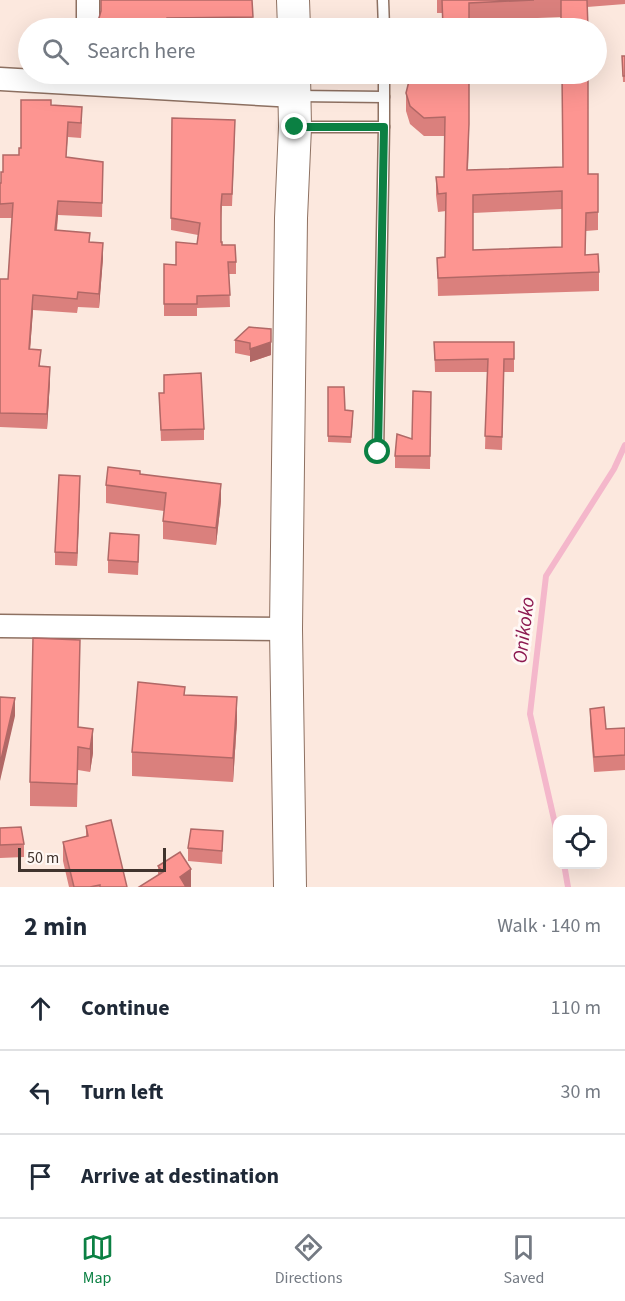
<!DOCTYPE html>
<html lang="en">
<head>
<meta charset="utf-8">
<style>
  body { margin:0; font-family:"Source Sans 3",sans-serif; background:#f2f2f3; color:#1f2937 }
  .controls { position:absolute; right:18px; bottom:18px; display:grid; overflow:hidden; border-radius:12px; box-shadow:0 6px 24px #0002 }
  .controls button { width:54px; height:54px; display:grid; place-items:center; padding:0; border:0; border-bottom:2px solid #e0e1e3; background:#fff; color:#1f2937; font:30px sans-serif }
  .scale { position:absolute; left:18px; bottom:15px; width:148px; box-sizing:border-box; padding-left:6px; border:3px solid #40332d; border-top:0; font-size:16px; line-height:21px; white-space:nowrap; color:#40332d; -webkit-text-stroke:4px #fff8f5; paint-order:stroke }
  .stop { position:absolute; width:18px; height:18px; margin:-14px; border:4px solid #0b8043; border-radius:50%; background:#fff }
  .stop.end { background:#0b8043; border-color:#fff; box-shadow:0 2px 6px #0008 }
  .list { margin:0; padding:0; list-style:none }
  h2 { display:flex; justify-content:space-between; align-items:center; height:78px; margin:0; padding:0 24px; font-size:26px }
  h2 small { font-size:20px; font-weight:400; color:#747a83 }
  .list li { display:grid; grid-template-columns:39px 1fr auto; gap:18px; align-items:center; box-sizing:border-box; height:84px; padding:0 24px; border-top:2px solid #e0e1e3 }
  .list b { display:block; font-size:22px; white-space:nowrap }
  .list em { font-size:20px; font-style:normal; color:#747a83 }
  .icon { flex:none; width:33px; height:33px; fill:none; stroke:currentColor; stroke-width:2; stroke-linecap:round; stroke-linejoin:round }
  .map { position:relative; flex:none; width:625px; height:887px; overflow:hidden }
  .search { position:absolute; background:#fff; box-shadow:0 6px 24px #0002; left:18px; right:18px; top:18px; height:66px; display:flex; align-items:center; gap:15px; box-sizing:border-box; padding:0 21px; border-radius:33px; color:#747a83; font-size:22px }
  .sheet { height:330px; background:#fff }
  nav { display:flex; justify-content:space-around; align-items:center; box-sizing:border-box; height:84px; border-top:2px solid #e0e1e3; background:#fff; font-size:16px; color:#747a83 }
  nav a { display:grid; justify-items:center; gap:3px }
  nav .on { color:#0b8043 }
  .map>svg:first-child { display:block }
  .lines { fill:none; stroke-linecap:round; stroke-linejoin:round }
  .stream { stroke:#f4b7cb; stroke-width:6 }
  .service-casing { stroke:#8e7162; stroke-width:13 }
  .minor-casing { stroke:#8e7162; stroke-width:25 }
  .secondary-casing { stroke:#8e7162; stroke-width:34 }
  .service { stroke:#fff; stroke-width:10 }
  .minor { stroke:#fff; stroke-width:22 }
  .secondary { stroke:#fff; stroke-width:32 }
  .wall { fill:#da807d; fill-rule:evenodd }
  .shaded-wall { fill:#b16866 }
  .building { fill:#fd9591; stroke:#b16866; stroke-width:1.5; fill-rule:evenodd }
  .route { stroke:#0b8043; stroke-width:8 }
  .labels { text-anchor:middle; stroke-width:6; stroke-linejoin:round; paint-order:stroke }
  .water-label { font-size:20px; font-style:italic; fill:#8c1850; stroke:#fff8f5 }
</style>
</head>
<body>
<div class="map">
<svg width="625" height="887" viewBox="0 0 625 887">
  <rect width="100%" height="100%" fill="#fce8de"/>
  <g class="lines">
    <g class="stream">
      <path d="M 558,837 L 530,714 L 546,576 L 614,469 L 625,445"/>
      <path d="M 564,864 L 568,887"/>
    </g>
    <defs>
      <g id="service">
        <path d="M 383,0 L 384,28"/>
        <path d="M 297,96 L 384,97"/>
        <path d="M 297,127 L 384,127"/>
        <path d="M 378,452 L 384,127 L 384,74"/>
      </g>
      <g id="minor">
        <path d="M 88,0 L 88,28"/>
        <path d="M 0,79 L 295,96"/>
        <path d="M 0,626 L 286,629"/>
      </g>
      <g id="secondary">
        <path d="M 293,0 L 294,28"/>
        <path d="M 290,887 L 286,629 L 291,218 L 295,127 L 294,74"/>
      </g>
    </defs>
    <use href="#service" class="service-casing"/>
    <use href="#minor" class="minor-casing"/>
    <use href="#secondary" class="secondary-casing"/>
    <use href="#service" class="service"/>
    <use href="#minor" class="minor"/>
    <use href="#secondary" class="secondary"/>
  </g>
  <g class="wall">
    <path d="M 252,0 L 253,28 L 95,28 L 101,11 Z"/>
    <path d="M 437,0 L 625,0 L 625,4 L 587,7 L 561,17 L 469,21 L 469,28 L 442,28 L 442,13 L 437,13 Z"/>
    <path d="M 622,56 L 625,56 L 625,82 L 623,82 Z"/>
    <path d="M 139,74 L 165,74 L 165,75 Z"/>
    <path d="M 413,74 L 469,142 L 468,170 L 588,174 L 598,192 L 598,230 L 586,231 L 585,255 L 599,272 L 599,291 L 438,296 L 437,258 L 445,257 L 446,211 L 438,212 L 436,195 L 436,177 L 444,177 L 445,136 L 424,136 L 410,124 L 406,111 L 406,93 ZM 562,209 L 562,247 L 473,250 L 473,213 Z"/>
    <path d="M 51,105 L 82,122 L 81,138 L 68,137 L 66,157 L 103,162 L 102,217 L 58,215 L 57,230 L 90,242 L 103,258 L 99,308 L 78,307 L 77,313 L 33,310 L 30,349 L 50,381 L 47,429 L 0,427 L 0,279 L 8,279 L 12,218 L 0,218 L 0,183 L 1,183 L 3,172 L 19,155 L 21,148 Z"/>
    <path d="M 172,118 L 235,132 L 232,206 L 222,206 L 221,218 L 221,242 L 222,245 L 236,262 L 236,274 L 229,274 L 230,307 L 197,308 L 197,316 L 164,316 L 164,264 L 176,265 L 197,244 L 198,235 L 171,230 Z"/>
    <path d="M 271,329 L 271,355 L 250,362 L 250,356 L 235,353 L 235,340 Z"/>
    <path d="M 434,342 L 514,342 L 514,372 L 504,372 L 502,450 L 485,449 L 487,372 L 435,372 Z"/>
    <path d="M 328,387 L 345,410 L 353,418 L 351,443 L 328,442 Z"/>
    <path d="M 431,392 L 430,469 L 395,468 L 395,456 L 412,439 Z"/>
    <path d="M 159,393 L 164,393 L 204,429 L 204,440 L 161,441 Z"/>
    <path d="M 140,474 L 221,501 L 216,545 L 163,539 L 163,521 L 164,511 L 106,503 L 106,485 Z"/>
    <path d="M 80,489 L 77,566 L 55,565 L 55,552 Z"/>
    <path d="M 139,548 L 138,575 L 108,573 L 108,560 Z"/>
    <path d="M 80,663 L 78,727 L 93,753 L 90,772 L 78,770 L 77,807 L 30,806 L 30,782 Z"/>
    <path d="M 185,695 L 237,721 L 233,782 L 132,776 L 132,752 Z"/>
    <path d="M 590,709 L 606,729 L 625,728 L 625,770 L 594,772 L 590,723 Z"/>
    <path d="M 86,826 L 127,887 L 69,887 L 63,861 L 63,842 L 86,837 Z"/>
    <path d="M 0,828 L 24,844 L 24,857 L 0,858 Z"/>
    <path d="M 223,831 L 222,864 L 188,861 L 188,848 Z"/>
    <path d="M 158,866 L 191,887 L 158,875 Z"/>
  </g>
  <g class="shaded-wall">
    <path d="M 58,201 L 58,215 L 55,244 L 55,230 Z"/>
    <path d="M 103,243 L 103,258 L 99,308 L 99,294 Z"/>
    <path d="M 33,295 L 33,310 L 29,364 L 29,349 Z"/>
    <path d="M 271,342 L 271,355 L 250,362 L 250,349 Z"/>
    <path d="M 50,367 L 50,381 L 47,429 L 47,414 Z"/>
    <path d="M 80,476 L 80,489 L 77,566 L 77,553 Z"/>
    <path d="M 221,484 L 221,501 L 216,545 L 216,528 Z"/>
    <path d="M 237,697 L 237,721 L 233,782 L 233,758 Z"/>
    <path d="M 15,698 L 15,716 L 0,781 L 0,764 Z"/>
    <path d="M 93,729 L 93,753 L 90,772 L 90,749 Z"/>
    <path d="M 191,869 L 191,887 L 180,887 L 180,877 Z"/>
  </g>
  <g class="building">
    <path d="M 101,0 L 252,0 L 253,17 L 167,18 L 167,23 L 131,25 L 131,28 L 95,28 L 95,22 L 99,18 L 101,11 Z"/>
    <path d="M 442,0 L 534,0 L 469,3 L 469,28 L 443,28 Z"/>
    <path d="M 561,0 L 587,0 L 588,28 L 561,28 Z"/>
    <path d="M 622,56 L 625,56 L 625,76 L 623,76 Z"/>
    <path d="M 413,74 L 469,74 L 469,124 L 467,170 L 563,167 L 562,74 L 588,74 L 588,174 L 598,174 L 598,212 L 586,213 L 585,255 L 598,254 L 599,272 L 438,278 L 437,258 L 445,257 L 446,193 L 438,194 L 436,177 L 444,177 L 445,117 L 424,118 L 410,106 L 406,93 L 410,77 ZM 562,191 L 562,247 L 473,250 L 473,195 Z"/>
    <path d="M 21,100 L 51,100 L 51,105 L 82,107 L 81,123 L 68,122 L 66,157 L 103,162 L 102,203 L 58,201 L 55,230 L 90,233 L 89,242 L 103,243 L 99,294 L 78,292 L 77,299 L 33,295 L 29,349 L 41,350 L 39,366 L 50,367 L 47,414 L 0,413 L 0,279 L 8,279 L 13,203 L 0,204 L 0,183 L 1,183 L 1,172 L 3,172 L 3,155 L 19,155 L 19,148 L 21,148 Z"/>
    <path d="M 172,118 L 235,120 L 232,194 L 222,194 L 221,206 L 221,242 L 222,242 L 222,245 L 235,245 L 236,262 L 228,262 L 230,295 L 197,296 L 197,304 L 164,304 L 164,264 L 176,265 L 176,242 L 197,244 L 200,223 L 171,218 Z"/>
    <path d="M 249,327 L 271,329 L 271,342 L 250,349 L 250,343 L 235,340 Z"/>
    <path d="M 434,342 L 514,342 L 514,359 L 504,359 L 502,437 L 485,436 L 488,359 L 435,360 Z"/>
    <path d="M 201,373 L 204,429 L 161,430 L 159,393 L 164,393 L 164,375 Z"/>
    <path d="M 328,387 L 344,387 L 345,410 L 353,411 L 351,437 L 328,436 Z"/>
    <path d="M 413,391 L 431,392 L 430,456 L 395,456 L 397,434 L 412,439 Z"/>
    <path d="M 108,467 L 140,471 L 140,474 L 221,484 L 216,528 L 163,521 L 166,493 L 106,485 Z"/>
    <path d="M 59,475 L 80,476 L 77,553 L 55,552 Z"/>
    <path d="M 110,533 L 139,535 L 138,562 L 108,560 Z"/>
    <path d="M 33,638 L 80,640 L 78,727 L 93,729 L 90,749 L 78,747 L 77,784 L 30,782 Z"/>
    <path d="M 138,682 L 185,687 L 184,695 L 237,697 L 233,758 L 132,752 Z"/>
    <path d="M 0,697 L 15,698 L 0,764 Z"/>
    <path d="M 604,707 L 606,729 L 625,728 L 625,755 L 594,757 L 590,709 Z"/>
    <path d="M 111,820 L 127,887 L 100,887 L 100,885 L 90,887 L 74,887 L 63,842 L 88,836 L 86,826 Z"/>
    <path d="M 21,827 L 24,844 L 0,845 L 0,828 Z"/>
    <path d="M 191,829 L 223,831 L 222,851 L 188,848 Z"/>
    <path d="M 180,852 L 191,869 L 180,877 L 186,887 L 139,887 L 163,872 L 158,866 Z"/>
  </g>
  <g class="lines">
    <path class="route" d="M 295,127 L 384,127 L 378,452"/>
  </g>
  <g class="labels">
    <g class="water-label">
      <text transform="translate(523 630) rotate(-83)" y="7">Onikoko</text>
    </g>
  </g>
</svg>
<div class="controls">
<button><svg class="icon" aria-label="locate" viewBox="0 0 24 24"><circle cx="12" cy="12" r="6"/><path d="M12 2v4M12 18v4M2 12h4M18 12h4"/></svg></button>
</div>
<div class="scale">50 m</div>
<div class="stop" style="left:378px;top:452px"></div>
<div class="stop end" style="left:295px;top:127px"></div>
<div class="search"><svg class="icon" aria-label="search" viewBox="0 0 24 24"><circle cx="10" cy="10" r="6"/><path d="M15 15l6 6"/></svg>Search here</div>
</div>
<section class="sheet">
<h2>2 min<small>Walk · 140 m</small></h2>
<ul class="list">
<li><svg class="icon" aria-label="ahead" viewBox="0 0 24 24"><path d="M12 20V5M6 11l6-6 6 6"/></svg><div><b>Continue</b></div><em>110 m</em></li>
<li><svg class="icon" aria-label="left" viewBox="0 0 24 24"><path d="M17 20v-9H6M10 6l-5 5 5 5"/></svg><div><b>Turn left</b></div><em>30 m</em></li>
<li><svg class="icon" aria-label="arrive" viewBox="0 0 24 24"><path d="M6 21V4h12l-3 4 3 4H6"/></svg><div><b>Arrive at destination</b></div></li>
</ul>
</section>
<nav>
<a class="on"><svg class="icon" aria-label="map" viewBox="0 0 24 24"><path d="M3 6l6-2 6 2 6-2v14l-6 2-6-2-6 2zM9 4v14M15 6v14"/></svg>Map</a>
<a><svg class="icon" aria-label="directions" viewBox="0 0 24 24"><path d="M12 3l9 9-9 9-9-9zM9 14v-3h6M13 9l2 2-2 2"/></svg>Directions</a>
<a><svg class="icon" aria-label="saved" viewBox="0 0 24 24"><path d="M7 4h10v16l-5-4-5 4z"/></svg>Saved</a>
</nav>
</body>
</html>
